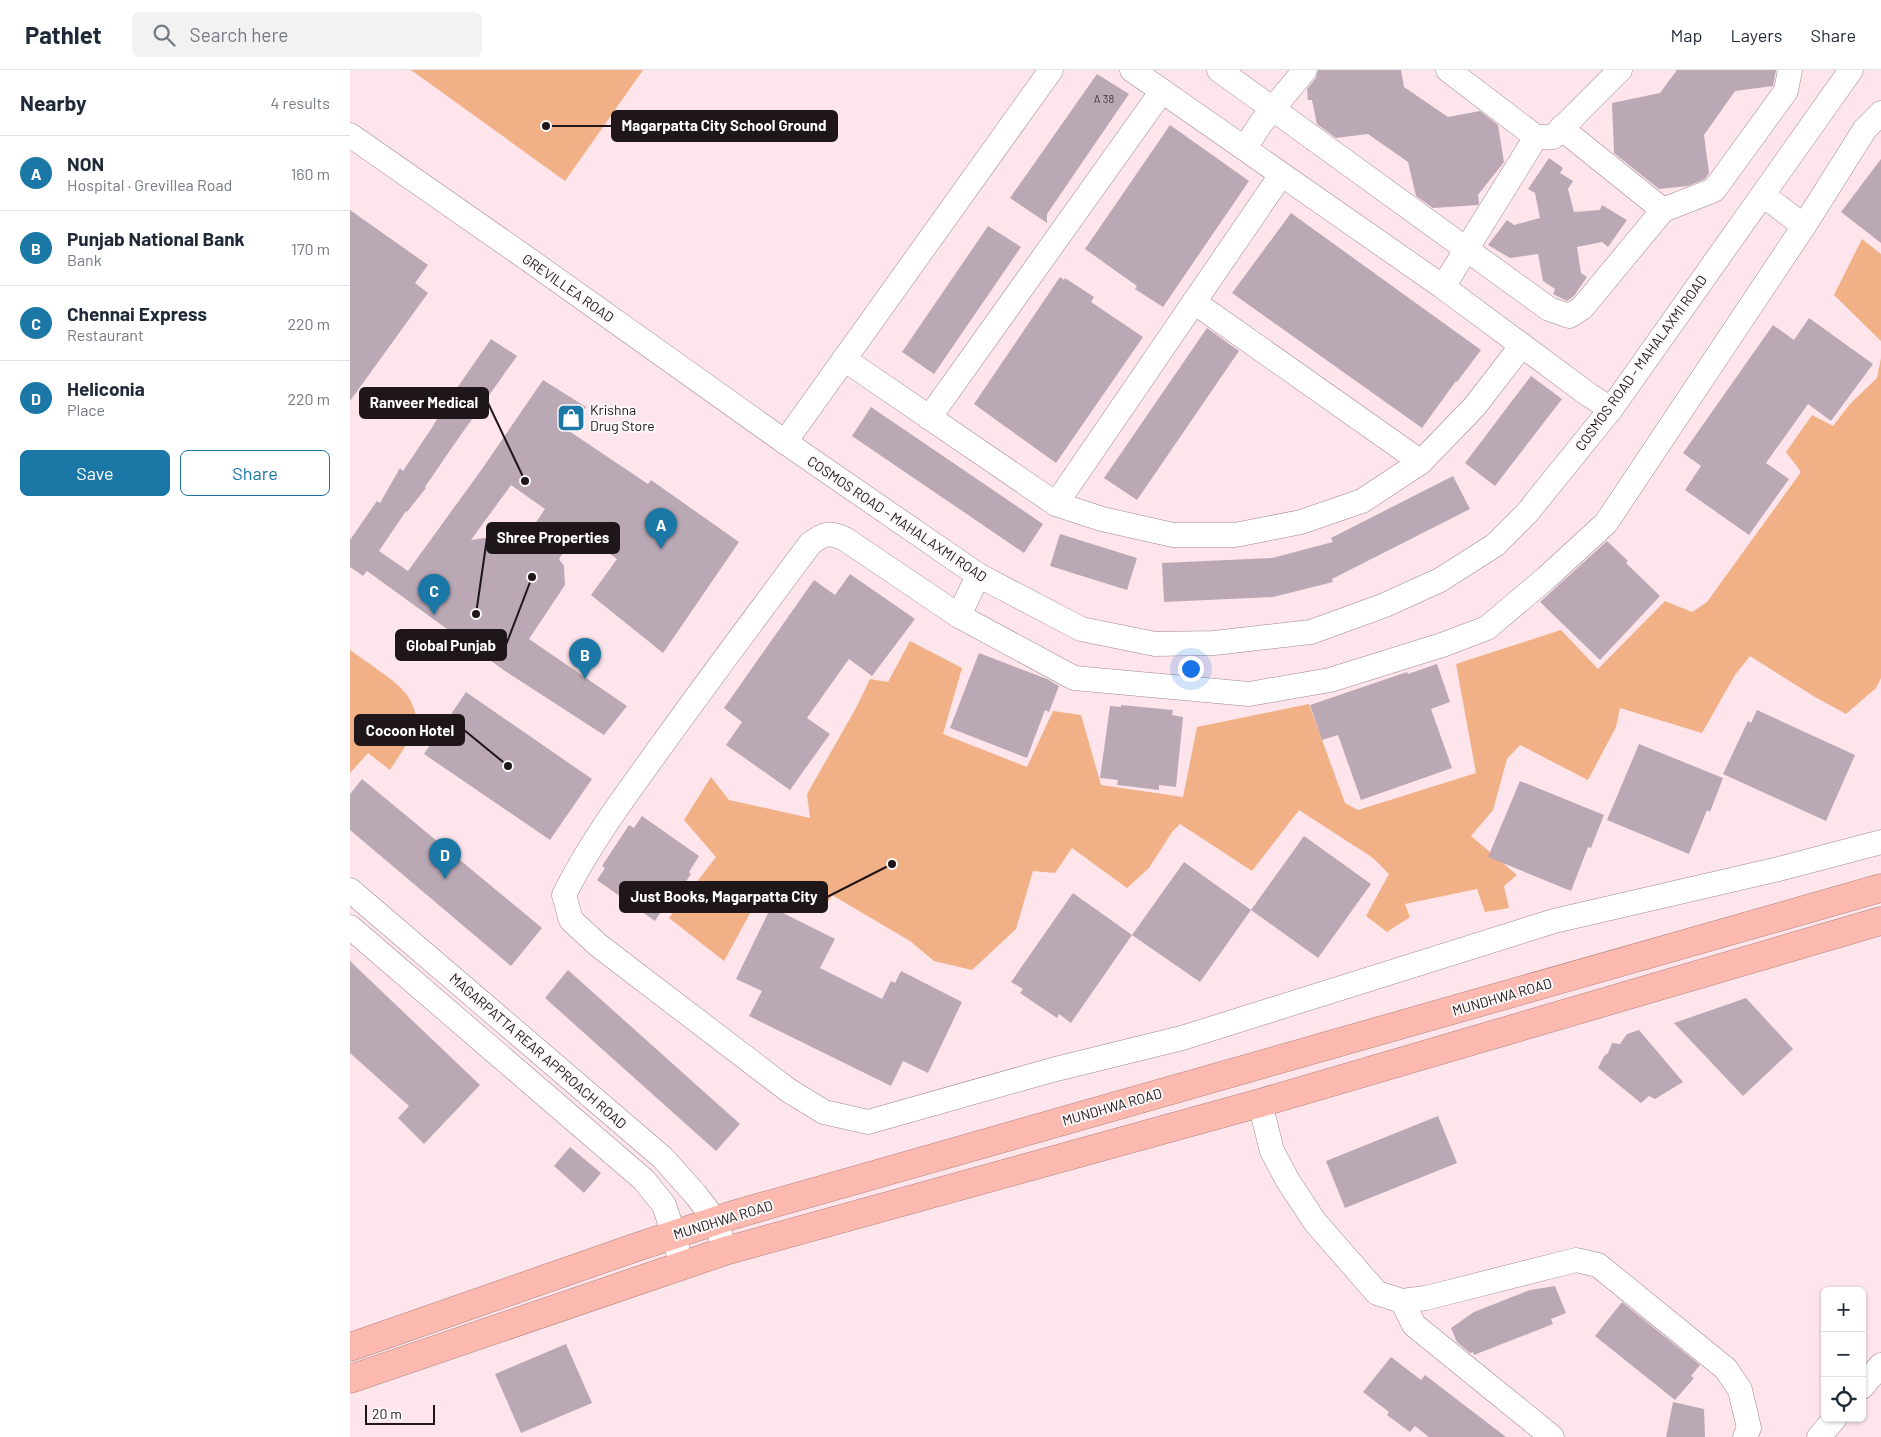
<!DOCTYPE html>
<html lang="en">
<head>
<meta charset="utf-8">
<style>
  body { margin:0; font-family:Barlow,sans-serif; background:#f2f2f3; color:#1f2937 }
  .controls { position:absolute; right:15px; bottom:15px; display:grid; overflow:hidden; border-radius:8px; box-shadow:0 1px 4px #0004 }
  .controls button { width:45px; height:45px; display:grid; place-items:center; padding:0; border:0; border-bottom:1px solid #e0e1e3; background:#fff; color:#1f2937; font:25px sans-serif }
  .scale { position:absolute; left:15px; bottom:12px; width:70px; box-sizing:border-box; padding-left:5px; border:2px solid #1e1618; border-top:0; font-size:14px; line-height:18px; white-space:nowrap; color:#1e1618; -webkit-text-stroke:4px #fdf8f9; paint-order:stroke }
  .you { position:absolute; left:840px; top:598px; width:18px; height:18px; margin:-12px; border:4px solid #fff; border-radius:50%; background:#1a73e8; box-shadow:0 0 0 8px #1a73e833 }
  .badge { display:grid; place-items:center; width:32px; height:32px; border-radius:50%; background:#1b77a5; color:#fff; font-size:16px; font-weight:700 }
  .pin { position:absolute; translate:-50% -41px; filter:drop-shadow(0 1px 2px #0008) }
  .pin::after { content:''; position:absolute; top:26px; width:18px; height:15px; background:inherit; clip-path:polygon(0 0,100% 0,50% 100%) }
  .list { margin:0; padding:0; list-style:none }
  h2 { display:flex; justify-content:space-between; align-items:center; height:65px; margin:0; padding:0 20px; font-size:21px }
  h2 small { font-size:16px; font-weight:400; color:#747a83 }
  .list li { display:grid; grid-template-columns:32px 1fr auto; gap:15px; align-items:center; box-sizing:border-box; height:75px; padding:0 20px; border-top:1px solid #e0e1e3 }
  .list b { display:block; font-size:19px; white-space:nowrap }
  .list p { margin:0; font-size:16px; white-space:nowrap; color:#747a83 }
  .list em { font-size:16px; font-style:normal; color:#747a83 }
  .actions { display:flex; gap:10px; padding:15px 20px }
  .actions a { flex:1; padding:11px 0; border:1px solid #1b77a5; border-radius:8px; text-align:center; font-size:18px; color:#1b77a5 }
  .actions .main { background:#1b77a5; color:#fff }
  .icon { flex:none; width:28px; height:28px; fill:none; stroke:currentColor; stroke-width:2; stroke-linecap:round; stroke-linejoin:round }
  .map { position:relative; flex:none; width:1531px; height:1367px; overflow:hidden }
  header { display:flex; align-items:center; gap:30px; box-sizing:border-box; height:70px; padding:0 25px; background:#fff; border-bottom:1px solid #e0e1e3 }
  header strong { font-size:24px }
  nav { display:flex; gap:28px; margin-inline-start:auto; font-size:18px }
  .search { width:350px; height:45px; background:#f2f2f3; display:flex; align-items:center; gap:12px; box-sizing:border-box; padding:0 18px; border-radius:8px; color:#747a83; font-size:19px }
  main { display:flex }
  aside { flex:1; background:#fff }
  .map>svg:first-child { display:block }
  .green { fill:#f2b086 }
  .building { fill:#bba8b5; fill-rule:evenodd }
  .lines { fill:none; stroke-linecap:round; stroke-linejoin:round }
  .minor-casing { stroke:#9e878c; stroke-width:25 }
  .highway-casing { stroke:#ae807b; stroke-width:29 }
  .minor { stroke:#fff; stroke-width:24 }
  .highway { stroke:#fbb9b0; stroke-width:28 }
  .labels { text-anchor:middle; stroke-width:4; stroke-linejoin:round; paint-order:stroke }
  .number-label { font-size:11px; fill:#453a3f }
  .street-label { font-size:14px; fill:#1e1618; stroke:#fdf8f9 }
  .poi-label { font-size:14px; fill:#1e1618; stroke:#fdf8f9; text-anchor:start }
  .leader { fill:none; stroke:#1e1618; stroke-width:2 }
  .callout-dot { fill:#1e1618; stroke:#fdf8f9; stroke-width:2 }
  .callout { fill:#1e1618; stroke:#1e1618; stroke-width:2 }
  .callout-label { font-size:15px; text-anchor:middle; font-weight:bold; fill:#fff }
</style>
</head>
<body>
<header>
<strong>Pathlet</strong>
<div class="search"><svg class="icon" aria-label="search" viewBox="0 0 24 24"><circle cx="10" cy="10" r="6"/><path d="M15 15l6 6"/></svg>Search here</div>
<nav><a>Map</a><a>Layers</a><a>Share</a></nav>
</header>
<main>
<aside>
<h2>Nearby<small>4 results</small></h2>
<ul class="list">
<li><span class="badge">A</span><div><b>NON</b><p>Hospital · Grevillea Road</p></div><em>160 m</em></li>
<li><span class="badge">B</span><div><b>Punjab National Bank</b><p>Bank</p></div><em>170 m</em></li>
<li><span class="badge">C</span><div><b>Chennai Express</b><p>Restaurant</p></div><em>220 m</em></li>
<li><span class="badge">D</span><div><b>Heliconia</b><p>Place</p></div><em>220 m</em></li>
</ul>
<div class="actions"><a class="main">Save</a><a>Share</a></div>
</aside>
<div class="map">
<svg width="1531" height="1367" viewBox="0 0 1531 1367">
  <rect width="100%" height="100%" fill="#fee5eb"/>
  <g class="green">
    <path d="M 61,0 L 293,0 L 215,111 Z"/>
    <path d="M 1512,169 L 1531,184 L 1531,271 L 1484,225 Z"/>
    <path d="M 1531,288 L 1531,608 L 1526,618 L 1496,644 L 1465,627 L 1400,586 L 1385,605 L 1352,663 L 1270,638 L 1266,657 L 1238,710 L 1170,675 L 1157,689 L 1143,740 L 1121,766 L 1167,805 L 1154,816 L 1159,838 L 1135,842 L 1127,819 L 1055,834 L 1060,847 L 1037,862 L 1016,846 L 1039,804 L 1023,788 L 949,740 L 902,801 L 830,754 L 822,762 L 799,798 L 777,818 L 722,778 L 705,803 L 683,801 L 666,859 L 622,900 L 584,891 L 560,871 L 482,825 L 472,842 L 416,814 L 374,891 L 319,848 L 366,787 L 334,750 L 361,707 L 379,730 L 460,748 L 457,724 L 506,638 L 520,609 L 538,612 L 560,571 L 612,598 L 593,664 L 677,697 L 703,641 L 731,645 L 751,715 L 833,727 L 847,657 L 959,634 L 995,733 L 1008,740 L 1126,703 L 1106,594 L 1211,560 L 1248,599 L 1315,531 L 1342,542 L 1357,532 L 1451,402 L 1436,382 L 1462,345 L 1483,356 L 1500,334 L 1527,308 Z"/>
    <path d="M 0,580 C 16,592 46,610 57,625 C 63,633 66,645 69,655 L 40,700 L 18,683 L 0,703 Z"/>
  </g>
  <g class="building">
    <path d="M 968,0 L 1051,0 L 1054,17 L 1098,47 L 1130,41 L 1148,55 L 1154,92 L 1128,125 L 1129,133 L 1128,135 L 1083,138 L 1066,126 L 1058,92 L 1018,64 L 986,68 L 967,54 L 962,30 L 958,30 L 957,19 L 966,8 Z"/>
    <path d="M 1327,0 L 1426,0 L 1423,16 L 1385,21 L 1354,65 L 1359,103 L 1355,109 L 1338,116 L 1309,119 L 1264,83 L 1262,33 L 1310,23 Z"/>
    <path d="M 747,4 L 779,24 L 697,144 L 697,153 L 660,128 Z"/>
    <path d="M 820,55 L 899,111 L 813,237 L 785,219 L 787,216 L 735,179 Z"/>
    <path d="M 1199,88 L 1213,98 L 1210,103 L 1223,111 L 1218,119 L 1224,142 L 1250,140 L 1252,135 L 1277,150 L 1258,177 L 1252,172 L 1227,177 L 1231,203 L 1237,207 L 1224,226 L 1217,231 L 1203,224 L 1205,219 L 1193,211 L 1188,184 L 1160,188 L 1138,175 L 1157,150 L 1164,155 L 1190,148 L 1185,123 L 1178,119 Z"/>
    <path d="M 1531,89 L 1531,173 L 1491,142 Z"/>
    <path d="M 0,140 L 78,195 L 65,213 L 78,223 L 0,331 Z"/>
    <path d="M 941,143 L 1131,280 L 1107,312 L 1106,311 L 1072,358 L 882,223 Z"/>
    <path d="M 638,156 L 671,177 L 584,304 L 552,282 Z"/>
    <path d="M 710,207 L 714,210 L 715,208 L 744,227 L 741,232 L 793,267 L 706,393 L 624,334 Z"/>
    <path d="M 1459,248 L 1523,294 L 1481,351 L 1458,334 L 1416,393 L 1439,409 L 1399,465 L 1335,420 L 1351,396 L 1333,383 L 1423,255 L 1444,270 Z"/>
    <path d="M 857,258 L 889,281 L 787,430 L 754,408 Z"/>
    <path d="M 141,269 L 167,286 L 103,376 L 75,417 L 76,418 L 57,442 L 56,441 L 29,481 L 58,501 L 132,399 L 193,310 L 236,337 L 219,361 L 298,414 L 301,410 L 389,472 L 313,583 L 241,525 L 267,489 L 227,461 L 209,489 L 214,496 L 215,515 L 179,569 L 277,636 L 254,665 L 155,601 L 17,501 L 13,506 L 0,497 L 0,470 L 27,431 L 30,433 L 50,398 L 53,401 L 83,356 L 96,334 ZM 161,415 L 195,439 L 178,464 L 169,463 L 121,470 Z"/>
    <path d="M 1181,306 L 1212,329 L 1145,416 L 1115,393 Z"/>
    <path d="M 521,337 L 693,454 L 674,483 L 502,366 Z"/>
    <path d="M 1103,406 L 1120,439 L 982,509 L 983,512 L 923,527 L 814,532 L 812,493 L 922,488 L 983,472 L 981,468 Z"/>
    <path d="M 710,464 L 787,488 L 777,520 L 700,496 Z"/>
    <path d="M 1257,471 L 1278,491 L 1276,493 L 1310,526 L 1250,590 L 1190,532 Z"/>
    <path d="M 500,504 L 565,549 L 522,606 L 499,589 L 457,648 L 480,664 L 440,720 L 376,675 L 392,652 L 374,638 L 464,510 L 485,525 Z"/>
    <path d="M 629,583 L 697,609 L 709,616 L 699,642 L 695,640 L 677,688 L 600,658 Z"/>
    <path d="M 1087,594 L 1100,632 L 1081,639 L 1102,698 L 1011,730 L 988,665 L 972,670 L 960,635 L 1057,602 L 1058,604 Z"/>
    <path d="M 116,622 L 242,709 L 200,770 L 74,684 Z"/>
    <path d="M 771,635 L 823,640 L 822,645 L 833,647 L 826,717 L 809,715 L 809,720 L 767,715 L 768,710 L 750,708 L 760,636 L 771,637 Z"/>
    <path d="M 1407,640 L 1505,685 L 1476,751 L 1373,704 L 1398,651 L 1401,653 Z"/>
    <path d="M 1289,674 L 1373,708 L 1360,742 L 1357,740 L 1339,784 L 1257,750 Z"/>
    <path d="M 12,709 L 192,858 L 161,896 L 0,760 L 0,724 Z"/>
    <path d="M 1170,711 L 1254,745 L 1241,778 L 1238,777 L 1221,821 L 1138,787 Z"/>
    <path d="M 292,746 L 349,786 L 339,802 L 341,804 L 317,840 L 314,837 L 305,851 L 247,810 L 255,798 L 252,796 L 279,755 L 284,758 Z"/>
    <path d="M 954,766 L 1021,814 L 968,888 L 901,840 Z"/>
    <path d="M 834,792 L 901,840 L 850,912 L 782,865 Z"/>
    <path d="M 723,823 L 782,865 L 721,953 L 709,944 L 707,948 L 670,923 L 673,919 L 661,912 Z"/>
    <path d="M 421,837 L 485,869 L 470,898 L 532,929 L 541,911 L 545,913 L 551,901 L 612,932 L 578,1003 L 553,991 L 541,1016 L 399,946 L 412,921 L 386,909 Z"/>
    <path d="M 0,891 L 130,1015 L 74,1074 L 48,1048 L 59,1036 L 0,983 Z"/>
    <path d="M 218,900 L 390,1054 L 366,1081 L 195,928 Z"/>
    <path d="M 1396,928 L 1443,979 L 1393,1026 L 1324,953 Z"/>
    <path d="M 1289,960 L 1333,1012 L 1305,1029 L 1299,1026 L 1291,1033 L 1248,998 L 1254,986 L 1258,983 L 1262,973 L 1270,974 L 1277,964 Z"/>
    <path d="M 1088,1046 L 1107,1093 L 995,1138 L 976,1091 Z"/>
    <path d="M 220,1077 L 251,1103 L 234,1123 L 204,1096 Z"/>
    <path d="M 1205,1216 L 1216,1243 L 1201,1249 L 1203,1254 L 1124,1285 L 1123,1282 L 1120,1283 L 1107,1272 L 1101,1258 L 1124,1242 L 1180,1220 Z"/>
    <path d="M 1272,1232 L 1350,1295 L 1341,1306 L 1344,1308 L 1325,1330 L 1245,1266 Z"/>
    <path d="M 216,1274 L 242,1333 L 171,1363 L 145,1304 Z"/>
    <path d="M 1041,1287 L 1071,1310 L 1075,1305 L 1156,1367 L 1079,1367 L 1065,1356 L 1060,1362 L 1037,1345 L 1039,1342 L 1013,1322 Z"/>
    <path d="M 1323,1332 L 1354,1339 L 1355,1367 L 1316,1367 Z"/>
  </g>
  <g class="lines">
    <defs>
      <g id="minor">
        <path d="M 782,0 L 1093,217 L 1239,325 L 1261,339"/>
        <path d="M 869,0 L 1199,239 L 1219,246 L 1232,238 L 1313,140 L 1211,58"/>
        <path d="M 1098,0 L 1186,67 L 1203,67 L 1270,0"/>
        <path d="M 1531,43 L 1515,59 L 1454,156 L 1256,453 L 1195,509 L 1137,558 L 1092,575 L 980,610 L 899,624 L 724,608 L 609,546 L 495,469 C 479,462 474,463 460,474 C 410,541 360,608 311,676 C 277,724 240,772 214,825 L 221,850 L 248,875 L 438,1020 L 474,1042 L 518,1052 L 702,1000 L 832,968 L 1204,851 L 1429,799 L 1531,772"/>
        <path d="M 0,65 L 175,187 L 435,372 L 628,505 L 731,559 L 805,574 L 864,573 L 961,562 L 1035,535 L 1090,510 L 1145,475 L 1177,443 L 1261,339 L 1501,0"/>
        <path d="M 895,78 L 911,53 L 955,0"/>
        <path d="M 1413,125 L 1454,156"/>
        <path d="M 1313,140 L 1364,120 L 1436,21 L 1440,0"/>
        <path d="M 1093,217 L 1186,67"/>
        <path d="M 844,232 L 1071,392"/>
        <path d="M 494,289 L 706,434 L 752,449 L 823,465 L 885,465 L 951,452 L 1012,431 L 1071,392 L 1125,336 L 1172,275"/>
        <path d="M 579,348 L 812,21"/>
        <path d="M 435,372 L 701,0"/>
        <path d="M 706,434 L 931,105"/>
        <path d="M 609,546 L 628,505"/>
        <path d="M 0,820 L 313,1088 L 345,1124 L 366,1151 L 375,1181"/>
        <path d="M 0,857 L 294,1110 L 314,1135 L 324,1165 L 331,1195"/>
        <path d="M 910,1033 L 922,1081 L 938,1111 L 965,1152 L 1027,1223 L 1052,1231 L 1076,1228 L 1226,1190 L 1248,1195 L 1376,1299 L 1390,1320 L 1399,1358 L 1395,1367"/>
        <path d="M 1052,1231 L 1064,1255 L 1202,1367"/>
        <path d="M 1512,1317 L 1531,1295"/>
        <path d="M 1469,1367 L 1485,1348"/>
      </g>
      <g id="highway">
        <path d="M 0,1277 L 287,1177 L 383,1145 L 1531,818"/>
        <path d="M 0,1309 L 375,1181 L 910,1033 L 1531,851"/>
      </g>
    </defs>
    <use href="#minor" class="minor-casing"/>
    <use href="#highway" class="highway-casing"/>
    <use href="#minor" class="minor"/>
    <use href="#highway" class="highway"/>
  </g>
  <defs>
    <symbol id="shop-square" viewBox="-11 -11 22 22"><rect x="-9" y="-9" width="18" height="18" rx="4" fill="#1b77a5" stroke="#fdf8f9"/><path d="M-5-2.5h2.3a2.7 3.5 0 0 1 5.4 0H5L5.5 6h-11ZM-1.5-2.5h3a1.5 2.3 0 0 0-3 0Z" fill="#fff"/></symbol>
  </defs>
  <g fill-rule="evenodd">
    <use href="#shop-square" x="205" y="332" width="32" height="32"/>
  </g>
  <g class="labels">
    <g class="number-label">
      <text x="754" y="33">A 38</text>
    </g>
    <g class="street-label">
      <text transform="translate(218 218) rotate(35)" y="5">GREVILLEA ROAD</text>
      <text transform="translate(1291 293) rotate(-54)" y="5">COSMOS ROAD - MAHALAXMI ROAD</text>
      <text transform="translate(547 449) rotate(34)" y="5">COSMOS ROAD - MAHALAXMI ROAD</text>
      <text transform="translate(1152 927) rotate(-16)" y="5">MUNDHWA ROAD</text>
      <text transform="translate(188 981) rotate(41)" y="5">MAGARPATTA REAR APPROACH ROAD</text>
      <text transform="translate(762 1037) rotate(-16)" y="5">MUNDHWA ROAD</text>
      <text transform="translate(373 1150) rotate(-17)" y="5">MUNDHWA ROAD</text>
    </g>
    <g class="poi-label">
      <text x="240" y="345">Krishna<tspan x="240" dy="16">Drug Store</tspan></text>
    </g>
  </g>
  <path class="leader" d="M196 56L262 56M175 411L138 333M126 544L137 468M182 507L156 575M158 696L114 660M542 794L477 827"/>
  <g class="callout-dot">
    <circle cx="196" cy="56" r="5"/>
    <circle cx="175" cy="411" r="5"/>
    <circle cx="126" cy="544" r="5"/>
    <circle cx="182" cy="507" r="5"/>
    <circle cx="158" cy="696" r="5"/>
    <circle cx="542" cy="794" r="5"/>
  </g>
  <g class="callout">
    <rect x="262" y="41" width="225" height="30" rx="5"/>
    <rect x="10" y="318" width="128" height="30" rx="5"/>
    <rect x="137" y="453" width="132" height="30" rx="5"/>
    <rect x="46" y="560" width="110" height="30" rx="5"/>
    <rect x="5" y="645" width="109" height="30" rx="5"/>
    <rect x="270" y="812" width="207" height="30" rx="5"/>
  </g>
  <g class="callout-label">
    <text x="374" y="61">Magarpatta City School Ground</text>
    <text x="74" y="338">Ranveer Medical</text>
    <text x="203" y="473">Shree Properties</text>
    <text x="101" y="581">Global Punjab</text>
    <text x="60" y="666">Cocoon Hotel</text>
    <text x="374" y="832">Just Books, Magarpatta City</text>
  </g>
</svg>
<div class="controls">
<button>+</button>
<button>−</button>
<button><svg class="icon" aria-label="locate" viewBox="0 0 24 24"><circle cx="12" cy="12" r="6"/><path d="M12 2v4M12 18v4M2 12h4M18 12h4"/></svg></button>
</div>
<div class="scale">20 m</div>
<div class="you"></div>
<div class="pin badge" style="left:311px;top:479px">A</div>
<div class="pin badge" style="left:235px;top:609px">B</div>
<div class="pin badge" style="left:84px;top:545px">C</div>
<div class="pin badge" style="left:95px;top:809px">D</div>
</div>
</main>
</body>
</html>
